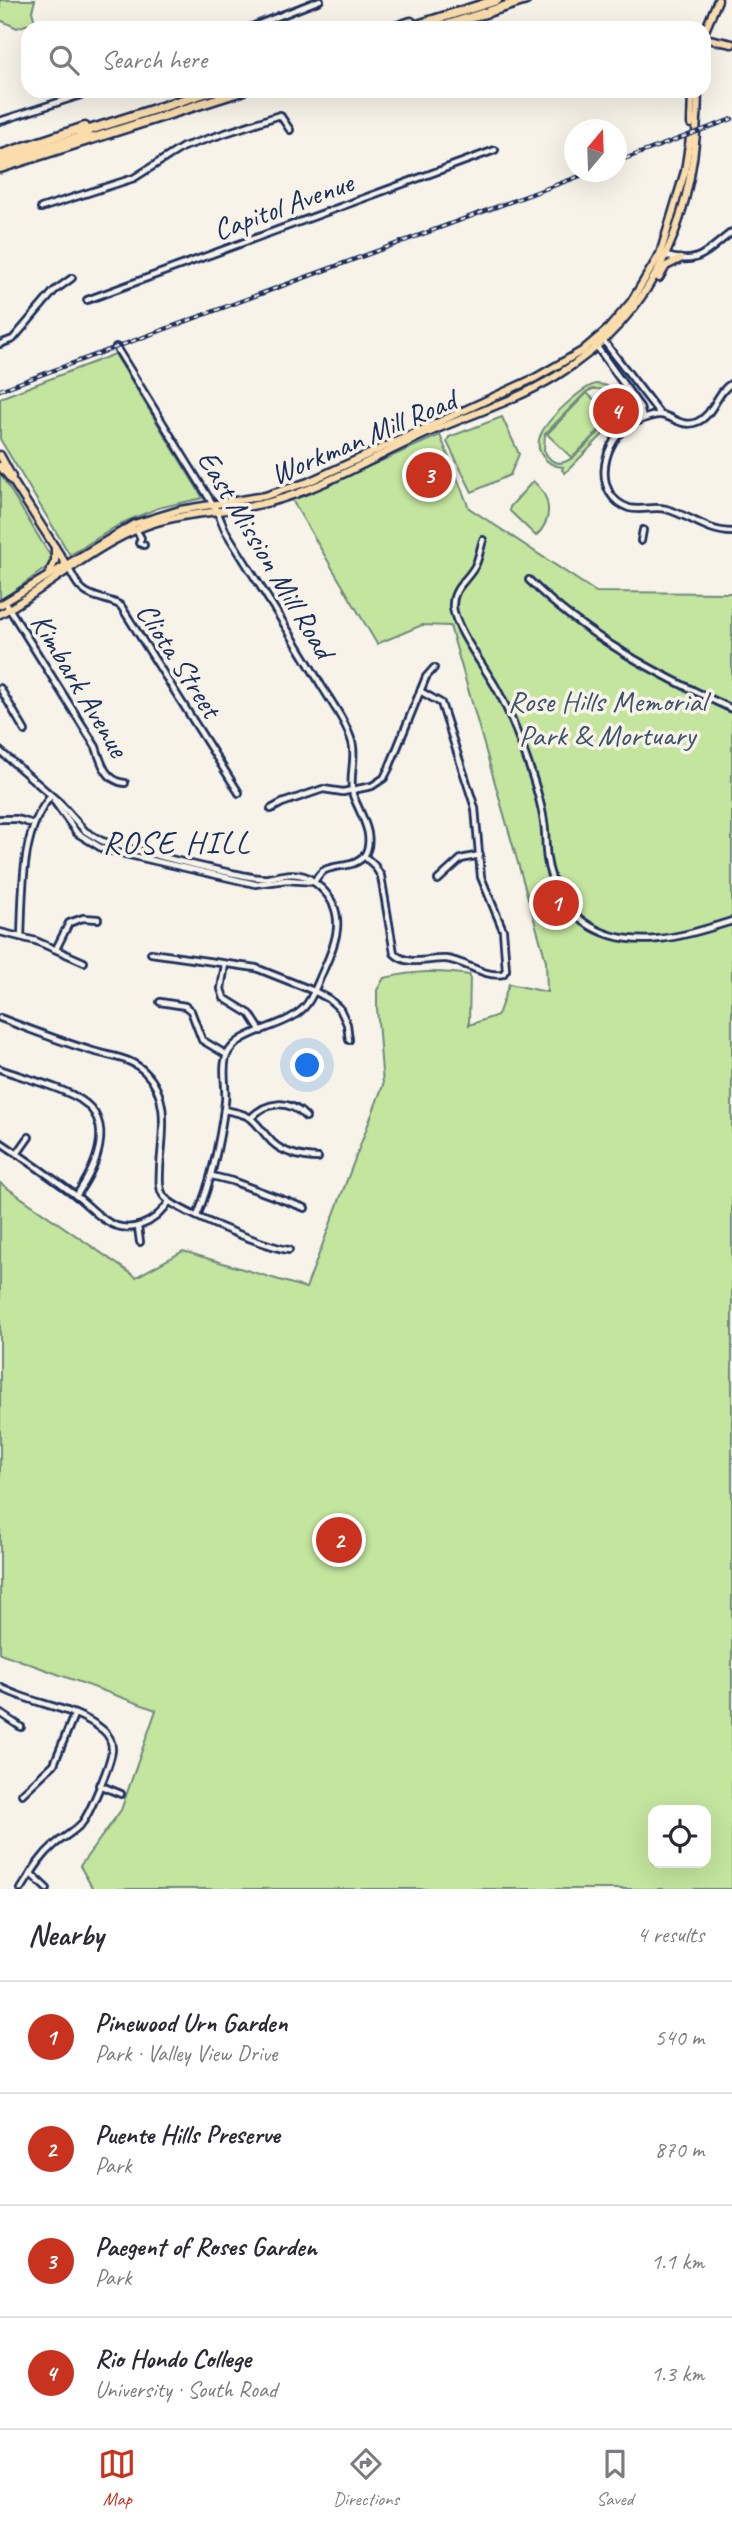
<!DOCTYPE html>
<html lang="en">
<head>
<meta charset="utf-8">
<style>
  body { margin:0; font-family:Caveat,sans-serif; background:#f2f2f3; color:#2b2b33 }
  .controls { position:absolute; right:21px; bottom:21px; display:grid; overflow:hidden; border-radius:14px; box-shadow:0 7px 28px #0002 }
  .controls button { width:63px; height:63px; display:grid; place-items:center; padding:0; border:0; border-bottom:2px solid #e1e1e2; background:#fff; color:#2b2b33; font:35px sans-serif }
  .compass { position:absolute; left:564px; top:119px; width:63px; height:63px; border-radius:50%; background:#fff; box-shadow:0 7px 28px #0002; rotate:19deg }
  .you { position:absolute; left:308px; top:1066px; width:24px; height:24px; margin:-18px; border:5px solid #fff; border-radius:50%; background:#1a73e8; box-shadow:0 0 0 10px #1a73e833 }
  .badge { display:grid; place-items:center; width:46px; height:46px; border-radius:50%; background:#c8321e; color:#fff; font-size:23px; font-weight:700 }
  .pin { position:absolute; translate:-50% -50%; border:4px solid #fff; box-shadow:0 2px 7px #0006 }
  .list { margin:0; padding:0; list-style:none }
  h2 { display:flex; justify-content:space-between; align-items:center; height:91px; margin:0; padding:0 28px; font-size:30px }
  h2 small { font-size:23px; font-weight:400; color:#7c7c81 }
  .list li { display:grid; grid-template-columns:46px 1fr auto; gap:21px; align-items:center; box-sizing:border-box; height:112px; padding:0 28px; border-top:2px solid #e1e1e2 }
  .list b { display:block; font-size:26px; white-space:nowrap }
  .list p { margin:0; font-size:23px; white-space:nowrap; color:#7c7c81 }
  .list em { font-size:23px; font-style:normal; color:#7c7c81 }
  .icon { flex:none; width:38px; height:38px; fill:none; stroke:currentColor; stroke-width:2; stroke-linecap:round; stroke-linejoin:round }
  .map { position:relative; flex:none; width:732px; height:1889px; overflow:hidden }
  .search { position:absolute; background:#fff; box-shadow:0 7px 28px #0002; left:21px; right:21px; top:21px; height:77px; display:flex; align-items:center; gap:18px; box-sizing:border-box; padding:0 24px; border-radius:21px; color:#7c7c81; font-size:26px }
  .sheet { height:539px; background:#fff }
  nav { display:flex; justify-content:space-around; align-items:center; box-sizing:border-box; height:98px; border-top:2px solid #e1e1e2; background:#fff; font-size:19px; color:#7c7c81 }
  nav a { display:grid; justify-items:center; gap:4px }
  nav .on { color:#c8321e }
  .map>svg:first-child { display:block }
  .green { fill:#c3e59e; stroke:#6f8a7e; stroke-width:2; fill-rule:evenodd }
  .lines { fill:none; stroke-linecap:round; stroke-linejoin:round }
  .minor-casing { stroke:#1b2f5e; stroke-width:10 }
  .major-casing { stroke:#1b2f5e; stroke-width:11 }
  .highway-casing { stroke:#1b2f5e; stroke-width:13 }
  .minor { stroke:#f7f3e8; stroke-width:4.5 }
  .major { stroke:#fbddab; stroke-width:6 }
  .highway { stroke:#fbddab; stroke-width:8 }
  .rail-casing { stroke:#1b2f5e; stroke-width:4.5 }
  .rail { stroke:#f7f3e8; stroke-width:2; stroke-dasharray:5; stroke-linecap:butt }
  .labels { text-anchor:middle; stroke-width:7; stroke-linejoin:round; paint-order:stroke }
  .street-label { font-size:30px; fill:#1b2f5e; stroke:#f7f3e8 }
  .park-label { font-size:30px; fill:#3d536b; stroke:#f7f3e8 }
  .neighbourhood-label { font-size:32px; letter-spacing:2px; fill:#1b2f5e; stroke:#f7f3e8 }
</style>
</head>
<body>
<div class="map">
<svg width="732" height="1889" viewBox="0 0 732 1889">
  <rect width="100%" height="100%" fill="#f7f3e8"/>
  <filter id="ink" filterUnits="userSpaceOnUse"><feTurbulence type="fractalNoise" baseFrequency=".0143" numOctaves="2"/><feDisplacementMap in="SourceGraphic" scale="14" xChannelSelector="R" yChannelSelector="G"/><feConvolveMatrix kernelMatrix="1 2 1 2 8 2 1 2 1" color-interpolation-filters="sRGB"/></filter>
  <g filter="url(#ink)">
    <g class="green">
      <path d="M 0,0 L 35,0 L 32,11 L 35,22 L 17,28 L 0,20 Z"/>
      <path d="M 115,354 L 203,498 L 158,508 L 122,523 L 70,555 L 0,439 L 0,398 Z"/>
      <path d="M 596,384 C 611,384 620,394 621,409 L 624,407 L 627,410 L 565,473 L 562,470 L 563,467 C 546,466 532,450 542,432 C 549,418 582,387 596,384 ZM 593,389 C 607,388 619,397 616,412 C 613,422 601,430 594,437 C 581,450 558,480 544,450 L 545,434 L 586,392 Z"/>
      <path d="M 587,393 L 612,417 L 572,458 L 547,434 Z"/>
      <path d="M 502,417 L 519,454 L 510,475 L 472,492 L 447,442 L 449,437 Z"/>
      <path d="M 440,435 L 469,508 L 596,592 L 732,593 L 732,1889 L 93,1889 L 80,1866 L 121,1810 L 156,1710 L 0,1653 L 0,1183 L 136,1277 L 183,1251 L 306,1288 L 383,1085 L 377,1008 L 377,990 L 384,978 C 417,971 436,970 470,975 L 469,1025 L 498,1015 L 509,984 L 547,992 L 546,961 L 450,626 L 422,625 L 377,644 L 292,500 ZM 653,1810 L 706,1810 L 706,1863 L 653,1863 Z"/>
      <path d="M 0,473 L 54,562 L 0,601 Z"/>
      <path d="M 533,481 C 551,496 554,519 536,536 L 510,511 L 510,507 Z"/>
    </g>
    <g class="lines">
      <defs>
        <g id="minor">
          <path d="M 249,28 L 320,0"/>
          <path d="M 661,28 L 664,25"/>
          <path d="M 0,121 L 93,91"/>
          <path d="M 41,208 L 134,178 L 183,147 L 280,115 L 290,130"/>
          <path d="M 663,255 C 699,267 705,252 732,232"/>
          <path d="M 87,300 L 495,150"/>
          <path d="M 603,340 L 660,414"/>
          <path d="M 0,344 L 13,339 L 54,291 L 72,278"/>
          <path d="M 595,344 L 640,407 L 643,419"/>
          <path d="M 116,347 L 217,511 L 225,530 C 257,582 291,633 321,685 C 332,703 346,722 352,742 C 357,759 348,777 353,795 C 359,812 377,837 364,856 C 355,868 337,864 325,870 C 320,872 317,878 314,882"/>
          <path d="M 732,383 C 716,392 714,415 697,422 C 683,428 674,417 661,415 C 651,414 635,422 626,428 C 601,446 593,496 629,508 C 641,511 654,506 666,509 C 689,515 707,532 732,532"/>
          <path d="M 136,530 L 141,538 L 139,543 L 144,545"/>
          <path d="M 483,540 C 480,549 479,558 475,566 C 467,581 452,588 453,607 C 455,629 487,670 498,691 C 510,713 519,737 527,760 C 534,780 541,801 544,822 C 546,834 545,846 547,859 C 550,882 564,908 584,922 C 629,954 684,936 732,921"/>
          <path d="M 641,541 L 643,530"/>
          <path d="M 69,569 C 73,576 76,584 82,589 C 92,599 109,598 121,606 L 239,793"/>
          <path d="M 529,580 C 586,637 659,675 732,709"/>
          <path d="M 5,602 L 96,747 C 101,763 106,781 125,783"/>
          <path d="M 0,688 L 25,731"/>
          <path d="M 0,751 L 60,803 L 85,831 L 102,841 C 146,853 191,865 236,874 C 247,876 257,879 268,878 C 281,876 291,872 304,876 C 311,878 316,884 321,888 C 348,913 336,943 323,971 C 318,982 314,994 307,1004 C 288,1030 240,1027 227,1055 C 221,1068 227,1088 225,1102 C 220,1141 212,1180 197,1216"/>
          <path d="M 54,801 L 77,833 L 103,849 L 255,884 L 287,880 L 314,882"/>
          <path d="M 271,809 L 282,803 L 323,789 L 343,792 L 372,786 L 384,778 L 389,768 L 426,677 L 434,668"/>
          <path d="M 0,819 L 17,819 L 33,824"/>
          <path d="M 364,856 L 374,865 L 381,876 L 394,953 C 407,967 429,958 446,959 C 465,961 485,978 503,974 L 506,970 L 503,930 L 481,877 L 475,808 L 441,703 L 420,691"/>
          <path d="M 438,880 L 461,859 L 480,855"/>
          <path d="M 0,932 L 36,941 L 84,962"/>
          <path d="M 21,937 C 23,892 20,831 51,796"/>
          <path d="M 56,949 L 69,923 L 83,918 L 98,919"/>
          <path d="M 151,953 L 256,968 L 314,991 L 329,999 L 340,1009 L 347,1024 L 349,1040"/>
          <path d="M 225,964 L 221,989 L 224,998 L 250,1014 L 261,1031"/>
          <path d="M 160,1002 L 185,1006 L 191,1011 L 202,1040 L 227,1055"/>
          <path d="M 0,1018 C 32,1030 64,1043 96,1052 C 114,1057 131,1058 145,1072 C 171,1098 162,1135 160,1168 C 160,1177 158,1187 163,1195 C 171,1210 269,1248 289,1250"/>
          <path d="M 0,1069 C 21,1077 64,1088 81,1100 C 117,1123 95,1169 76,1196"/>
          <path d="M 224,1110 C 258,1116 251,1120 272,1142 C 283,1153 304,1158 318,1158"/>
          <path d="M 251,1118 C 267,1101 289,1099 306,1117"/>
          <path d="M 0,1142 C 24,1158 48,1175 71,1192 C 83,1200 93,1212 105,1220 C 129,1237 155,1223 169,1202"/>
          <path d="M 17,1154 L 29,1137"/>
          <path d="M 212,1176 L 232,1181 L 305,1208"/>
          <path d="M 138,1227 L 140,1242"/>
          <path d="M 0,1687 C 32,1705 74,1706 103,1730 C 109,1735 112,1741 112,1749 C 112,1761 90,1813 82,1823 C 74,1832 62,1838 53,1846 C 39,1858 31,1874 21,1889"/>
          <path d="M 0,1713 L 21,1727"/>
          <path d="M 99,1785 L 121,1794"/>
          <path d="M 22,1794 L 54,1764 L 74,1715"/>
          <path d="M 31,1874 L 47,1889"/>
        </g>
        <g id="major">
          <path d="M 704,33 L 718,0"/>
          <path d="M 704,38 L 732,44"/>
          <path d="M 691,124 L 692,91"/>
          <path d="M 659,278 L 666,266 L 680,259"/>
          <path d="M 0,455 L 12,477"/>
          <path d="M 0,466 L 14,483 L 67,566"/>
          <path d="M 49,573 L 55,561 L 55,547"/>
          <path d="M 0,605 L 134,524 L 180,510 L 265,496 L 308,482 L 535,378 L 582,351 L 608,329 L 631,302 L 660,254 L 685,171 L 690,138"/>
          <path d="M 0,614 C 50,587 92,546 145,526 C 186,511 228,513 270,502 C 326,487 377,455 430,432 C 472,414 517,400 556,376 C 661,312 697,209 698,91"/>
        </g>
        <g id="highway">
          <path d="M 393,28 L 411,22"/>
          <path d="M 408,28 L 497,0"/>
          <path d="M 438,28 L 526,0"/>
          <path d="M 80,133 L 211,91"/>
          <path d="M 0,155 L 85,127"/>
          <path d="M 0,162 L 87,135"/>
          <path d="M 0,168 L 242,91"/>
        </g>
      </defs>
      <use href="#minor" class="minor-casing"/>
      <use href="#major" class="major-casing"/>
      <use href="#highway" class="highway-casing"/>
      <use href="#minor" class="minor"/>
      <use href="#major" class="major"/>
      <use href="#highway" class="highway"/>
      <defs>
        <g id="rail">
          <path d="M 616,162 L 732,119"/>
          <path d="M 0,390 L 591,172"/>
        </g>
      </defs>
      <use href="#rail" class="rail-casing"/>
      <use href="#rail" class="rail"/>
    </g>
  </g>
  <g class="labels">
    <g class="street-label">
      <text transform="translate(283 206) rotate(-20)" y="10">Capitol Avenue</text>
      <text transform="translate(363 437) rotate(-23)" y="10">Workman Mill Road</text>
      <text transform="translate(266 554) rotate(59)" y="10">East Mission Mill Road</text>
      <text transform="translate(179 660) rotate(57)" y="10">Cliota Street</text>
      <text transform="translate(80 685) rotate(59)" y="10">Kimbark Avenue</text>
    </g>
    <g class="park-label">
      <text x="607" y="711">Rose Hills Memorial<tspan x="607" dy="34">Park &amp; Mortuary</tspan></text>
    </g>
    <g class="neighbourhood-label">
      <text x="177" y="853">ROSE HILL</text>
    </g>
  </g>
</svg>
<div class="controls">
<button><svg class="icon" aria-label="locate" viewBox="0 0 24 24"><circle cx="12" cy="12" r="6"/><path d="M12 2v4M12 18v4M2 12h4M18 12h4"/></svg></button>
</div>
<svg class="compass" viewBox="-18 -18 36 36"><path d="M0-13l5 13h-10z" fill="#e53935"/><path d="M0 13l5-13h-10z" fill="#7c7c81"/></svg>
<div class="you"></div>
<div class="pin badge" style="left:556px;top:903px">1</div>
<div class="pin badge" style="left:339px;top:1540px">2</div>
<div class="pin badge" style="left:429px;top:475px">3</div>
<div class="pin badge" style="left:616px;top:411px">4</div>
<div class="search"><svg class="icon" aria-label="search" viewBox="0 0 24 24"><circle cx="10" cy="10" r="6"/><path d="M15 15l6 6"/></svg>Search here</div>
</div>
<section class="sheet">
<h2>Nearby<small>4 results</small></h2>
<ul class="list">
<li><span class="badge">1</span><div><b>Pinewood Urn Garden</b><p>Park · Valley View Drive</p></div><em>540 m</em></li>
<li><span class="badge">2</span><div><b>Puente Hills Preserve</b><p>Park</p></div><em>870 m</em></li>
<li><span class="badge">3</span><div><b>Paegent of Roses Garden</b><p>Park</p></div><em>1.1 km</em></li>
<li><span class="badge">4</span><div><b>Rio Hondo College</b><p>University · South Road</p></div><em>1.3 km</em></li>
</ul>
</section>
<nav>
<a class="on"><svg class="icon" aria-label="map" viewBox="0 0 24 24"><path d="M3 6l6-2 6 2 6-2v14l-6 2-6-2-6 2zM9 4v14M15 6v14"/></svg>Map</a>
<a><svg class="icon" aria-label="directions" viewBox="0 0 24 24"><path d="M12 3l9 9-9 9-9-9zM9 14v-3h6M13 9l2 2-2 2"/></svg>Directions</a>
<a><svg class="icon" aria-label="saved" viewBox="0 0 24 24"><path d="M7 4h10v16l-5-4-5 4z"/></svg>Saved</a>
</nav>
</body>
</html>
